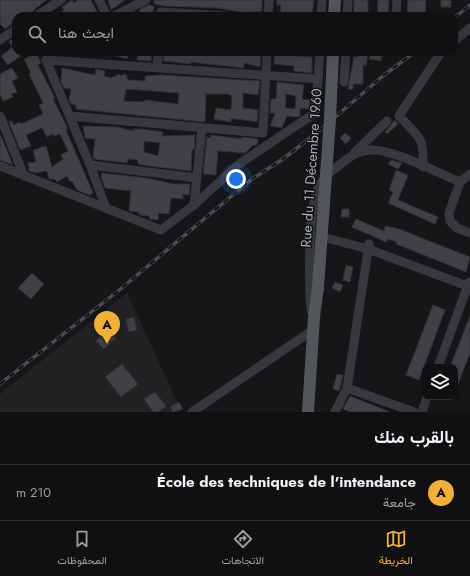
<!DOCTYPE html>
<html lang="ar">
<head>
<meta charset="utf-8">
<style>
  body { margin:0; font-family:Jost,Vazirmatn,sans-serif; background:#19191b; color:#f1f3f6; direction:rtl }
  .controls { position:absolute; right:12px; bottom:12px; display:grid; overflow:hidden; border-radius:8px; box-shadow:0 4px 16px #0002 }
  .controls button { width:36px; height:36px; display:grid; place-items:center; padding:0; border:0; border-bottom:1px solid #303032; background:#101012; color:#f1f3f6; font:20px sans-serif }
  .you { position:absolute; left:236px; top:179px; width:14px; height:14px; margin:-10px; border:3px solid #fff; border-radius:50%; background:#1a73e8; box-shadow:0 0 0 6px #1a73e833 }
  .badge { display:grid; place-items:center; width:26px; height:26px; border-radius:50%; background:#f2b134; color:#111; font-size:13px; font-weight:700 }
  .pin { position:absolute; translate:-50% -33px; filter:drop-shadow(0 1px 2px #0008) }
  .pin::after { content:''; position:absolute; top:21px; width:14px; height:12px; background:inherit; clip-path:polygon(0 0,100% 0,50% 100%) }
  .list { margin:0; padding:0; list-style:none }
  h2 { display:flex; justify-content:space-between; align-items:center; height:52px; margin:0; padding:0 16px; font-size:17px }
  h2 small { font-size:13px; font-weight:400; color:#9c9d9f }
  .list li { display:grid; grid-template-columns:26px 1fr auto; gap:12px; align-items:center; box-sizing:border-box; height:56px; padding:0 16px; border-top:1px solid #303032 }
  .list b { display:block; font-size:15px; white-space:nowrap }
  .list p { margin:0; font-size:13px; white-space:nowrap; color:#9c9d9f }
  .list em { font-size:13px; font-style:normal; color:#9c9d9f }
  .icon { flex:none; width:22px; height:22px; fill:none; stroke:currentColor; stroke-width:2; stroke-linecap:round; stroke-linejoin:round }
  .map { position:relative; flex:none; width:470px; height:412px; overflow:hidden; direction:ltr }
  .search { position:absolute; background:#101012; box-shadow:0 4px 16px #0002; left:12px; right:12px; top:12px; height:44px; display:flex; align-items:center; gap:10px; box-sizing:border-box; padding:0 14px; border-radius:12px; color:#9c9d9f; font-size:15px }
  .sheet { height:108px; background:#101012 }
  nav { display:flex; justify-content:space-around; align-items:center; box-sizing:border-box; height:56px; border-top:1px solid #303032; background:#101012; font-size:11px; color:#9c9d9f }
  nav a { display:grid; justify-items:center; gap:2px }
  nav .on { color:#f2b134 }
  .map>svg:first-child { display:block }
  .built { fill:#222225 }
  .building { fill:#404145; stroke:#303034; fill-rule:evenodd }
  .lines { fill:none; stroke-linecap:round; stroke-linejoin:round }
  .minor { stroke:#37383d; stroke-width:9 }
  .major { stroke:#53555c; stroke-width:12 }
  .rail-casing { stroke:#4a4c52; stroke-width:3.5 }
  .rail { stroke:#111113; stroke-width:2; stroke-dasharray:6; stroke-linecap:butt }
  .major-bridge { stroke:#53555c; stroke-width:12 }
  .labels { text-anchor:middle; stroke-width:3; stroke-linejoin:round; paint-order:stroke }
  .street-label { font-size:14px; fill:#a8adb8; stroke:#111113 }
</style>
</head>
<body>
<div class="map">
<svg width="470" height="412" viewBox="0 0 470 412">
  <rect width="100%" height="100%" fill="#161618"/>
  <path class="built" d="M 127,293 L 180,408 L 179,412 L 0,412 L 0,394 Z"/>
  <g class="building">
    <path d="M 0,0 L 46,0 L 27,16 L 16,16 L 16,21 L 5,29 L 0,24 Z"/>
    <path d="M 72,0 L 74,3 L 78,0 L 91,0 L 99,16 L 55,16 L 64,10 L 62,7 Z"/>
    <path d="M 108,0 L 125,0 L 111,10 Z"/>
    <path d="M 154,0 L 262,0 L 262,11 L 245,13 L 218,8 L 165,6 L 154,4 Z"/>
    <path d="M 277,0 L 314,0 L 312,16 L 280,16 L 281,5 L 277,5 Z"/>
    <path d="M 354,0 L 368,0 L 368,16 L 353,16 Z"/>
    <path d="M 378,0 L 389,0 L 388,16 L 377,16 Z"/>
    <path d="M 408,0 L 426,0 L 425,16 L 407,16 Z"/>
    <rect x="441" y="0" width="10" height="7"/>
    <path d="M 149,5 L 154,6 L 152,16 L 139,16 L 140,9 Z"/>
    <path d="M 16,36 L 16,52 L 26,52 L 8,65 L 1,56 L 13,47 L 9,42 Z"/>
    <path d="M 109,52 L 129,52 L 127,59 L 108,54 Z"/>
    <path d="M 138,52 L 151,52 L 151,61 L 137,60 Z"/>
    <path d="M 164,52 L 261,52 L 260,67 L 244,63 L 244,68 L 191,62 L 191,64 L 163,61 Z"/>
    <path d="M 275,52 L 280,53 L 280,55 L 312,57 L 312,73 L 294,71 L 294,66 L 274,64 Z"/>
    <path d="M 370,52 L 383,52 L 381,61 L 369,59 Z"/>
    <path d="M 37,53 L 41,63 L 38,65 L 55,98 L 53,99 L 68,129 L 66,130 L 93,193 L 89,195 L 77,190 L 72,181 L 70,182 L 67,176 L 57,182 L 55,179 L 49,179 L 47,171 L 35,173 L 29,171 L 28,163 L 36,162 L 33,150 L 46,146 L 52,167 L 63,159 L 61,155 L 68,151 L 60,134 L 54,136 L 53,134 L 47,137 L 42,128 L 26,135 L 31,146 L 20,150 L 9,122 L 12,121 L 14,125 L 20,122 L 21,124 L 43,114 L 39,105 L 43,103 L 29,74 L 31,73 L 24,59 Z"/>
    <path d="M 358,53 L 368,54 L 366,66 L 363,65 L 363,84 L 353,84 L 353,89 L 348,89 L 354,57 L 358,57 Z"/>
    <path d="M 12,68 L 18,78 L 12,81 L 17,92 L 11,94 L 13,97 L 3,101 L 0,94 L 0,74 Z"/>
    <path d="M 62,68 L 95,75 L 96,69 L 99,70 L 105,71 L 104,76 L 111,78 L 119,74 L 121,76 L 125,74 L 128,80 L 145,81 L 145,76 L 161,75 L 260,81 L 258,95 L 243,93 L 243,108 L 258,110 L 257,122 L 236,119 L 231,119 L 231,122 L 214,119 L 216,108 L 231,110 L 232,96 L 228,94 L 206,94 L 205,122 L 76,109 L 76,105 L 71,104 L 69,100 L 71,89 L 64,88 L 61,81 ZM 126,89 L 179,93 L 178,104 L 145,100 L 145,102 L 124,101 Z"/>
    <path d="M 277,82 L 304,85 L 302,99 L 310,100 L 309,109 L 300,108 L 300,116 L 298,117 L 287,116 L 282,128 L 270,126 L 275,113 L 270,113 L 271,99 L 276,99 ZM 286,94 L 296,96 L 295,109 L 285,108 Z"/>
    <path d="M 395,120 L 398,124 L 387,134 L 385,132 Z"/>
    <path d="M 83,126 L 118,127 L 133,131 L 133,129 L 142,129 L 163,132 L 162,136 L 195,135 L 194,150 L 192,150 L 191,171 L 149,166 L 138,164 L 138,160 L 128,159 L 127,163 L 94,159 L 93,156 L 95,139 L 85,138 ZM 144,141 L 160,143 L 158,156 L 144,152 Z"/>
    <path d="M 345,133 L 351,138 L 346,144 L 340,138 Z"/>
    <path d="M 0,134 L 3,141 L 13,165 L 0,160 Z"/>
    <path d="M 211,135 L 242,139 L 242,137 L 258,139 L 257,145 L 253,145 L 245,153 L 218,151 L 216,175 L 203,174 L 207,137 L 210,138 Z"/>
    <path d="M 391,160 L 402,163 L 398,169 L 388,164 Z"/>
    <path d="M 396,170 L 408,175 L 398,200 L 438,217 L 435,224 L 388,203 L 393,192 L 389,190 Z"/>
    <path d="M 102,173 L 146,178 L 174,184 L 190,184 L 189,195 L 183,194 L 183,199 L 171,198 L 169,214 L 159,213 L 158,220 L 150,219 L 149,216 L 140,215 L 138,212 L 129,211 L 131,191 L 105,188 L 101,177 Z"/>
    <path d="M 342,209 L 349,209 L 349,217 L 341,217 Z"/>
    <path d="M 356,219 L 384,231 L 385,226 L 399,229 L 470,257 L 466,272 L 396,244 L 397,242 L 388,239 L 386,242 L 352,227 Z"/>
    <path d="M 346,265 L 353,267 L 350,282 L 343,280 Z"/>
    <path d="M 32,273 L 44,284 L 31,299 L 18,288 Z"/>
    <path d="M 335,282 L 343,285 L 340,292 L 332,288 Z"/>
    <path d="M 433,305 L 445,310 L 419,380 L 406,375 Z"/>
    <path d="M 470,316 L 470,353 L 455,392 L 455,367 L 450,367 Z"/>
    <path d="M 134,317 L 137,330 L 129,332 L 126,319 Z"/>
    <path d="M 108,329 L 116,338 L 104,349 L 96,341 Z"/>
    <path d="M 122,364 L 138,384 L 121,397 L 105,377 Z"/>
    <path d="M 337,374 L 343,375 L 339,391 L 333,389 Z"/>
    <path d="M 155,392 L 166,406 L 158,412 L 153,412 L 144,399 Z"/>
    <path d="M 350,396 L 390,412 L 350,412 L 343,409 Z"/>
    <path d="M 179,402 L 183,409 L 173,412 L 170,407 Z"/>
  </g>
  <g class="lines">
    <g class="minor">
      <path d="M 99,0 L 107,16"/>
      <path d="M 36,16 L 61,0"/>
      <path d="M 114,16 L 146,0"/>
      <path d="M 161,16 L 161,12 L 226,16"/>
      <path d="M 268,16 L 269,0"/>
      <path d="M 321,16 L 322,0"/>
      <path d="M 347,16 L 348,0"/>
      <path d="M 396,16 L 397,0"/>
      <path d="M 0,40 L 16,29"/>
      <path d="M 454,41 L 470,28"/>
      <path d="M 157,68 L 158,52"/>
      <path d="M 344,82 L 346,52"/>
      <path d="M 0,116 L 24,176"/>
      <path d="M 70,116 L 263,133 L 267,52"/>
      <path d="M 355,152 L 387,121"/>
      <path d="M 90,165 L 197,178"/>
      <path d="M 0,166 L 161,230 L 194,205 L 239,164 L 315,113 L 318,79"/>
      <path d="M 423,167 C 424,136 420,138 399,116 L 441,52"/>
      <path d="M 470,174 L 460,182 L 449,213 L 450,221 L 457,228 L 470,233"/>
      <path d="M 194,205 L 202,128"/>
      <path d="M 106,208 L 90,165 L 46,60 L 318,79 L 320,52"/>
      <path d="M 326,238 L 368,249 L 470,287"/>
      <path d="M 369,244 L 347,388 L 414,412"/>
      <path d="M 311,311 C 309,283 307,208 320,184 C 324,176 335,169 342,163 C 352,155 360,149 374,150 C 399,152 436,172 460,182"/>
      <path d="M 438,367 L 469,282"/>
      <path d="M 192,412 L 313,330 L 313,326"/>
      <path d="M 335,412 L 347,388"/>
      <path d="M 422,412 L 427,397"/>
    </g>
    <g class="major">
      <path d="M 334,16 L 335,0"/>
      <path d="M 308,412 L 314,317 L 318,287"/>
    </g>
    <defs>
      <g id="rail">
        <path d="M 454,18 L 470,5"/>
        <path d="M 0,384 L 118,291 L 252,179 L 283,159 L 319,131 L 384,75 L 415,52"/>
      </g>
    </defs>
    <use href="#rail" class="rail-casing"/>
    <use href="#rail" class="rail"/>
    <path class="major-bridge" d="M 318,287 L 330,119 L 333,52"/>
  </g>
  <g class="labels">
    <g class="street-label">
      <text transform="translate(311 168) rotate(-86)" y="5">Rue du 11 Décembre 1960</text>
    </g>
  </g>
</svg>
<div class="controls">
<button><svg class="icon" aria-label="layers" viewBox="0 0 24 24"><path d="M12 4l9 5-9 5-9-5zM3 14l9 5 9-5"/></svg></button>
</div>
<div class="you"></div>
<div class="pin badge" style="left:107px;top:344px">A</div>
<div class="search"><svg class="icon" aria-label="search" viewBox="0 0 24 24"><circle cx="10" cy="10" r="6"/><path d="M15 15l6 6"/></svg>ابحث هنا</div>
</div>
<section class="sheet">
<h2>بالقرب منك<small></small></h2>
<ul class="list">
<li><span class="badge">A</span><div><b>École des techniques de l'intendance</b><p>جامعة</p></div><em>210 m</em></li>
</ul>
</section>
<nav>
<a class="on"><svg class="icon" aria-label="map" viewBox="0 0 24 24"><path d="M3 6l6-2 6 2 6-2v14l-6 2-6-2-6 2zM9 4v14M15 6v14"/></svg>الخريطة</a>
<a><svg class="icon" aria-label="directions" viewBox="0 0 24 24"><path d="M12 3l9 9-9 9-9-9zM9 14v-3h6M13 9l2 2-2 2"/></svg>الاتجاهات</a>
<a><svg class="icon" aria-label="saved" viewBox="0 0 24 24"><path d="M7 4h10v16l-5-4-5 4z"/></svg>المحفوظات</a>
</nav>
</body>
</html>
